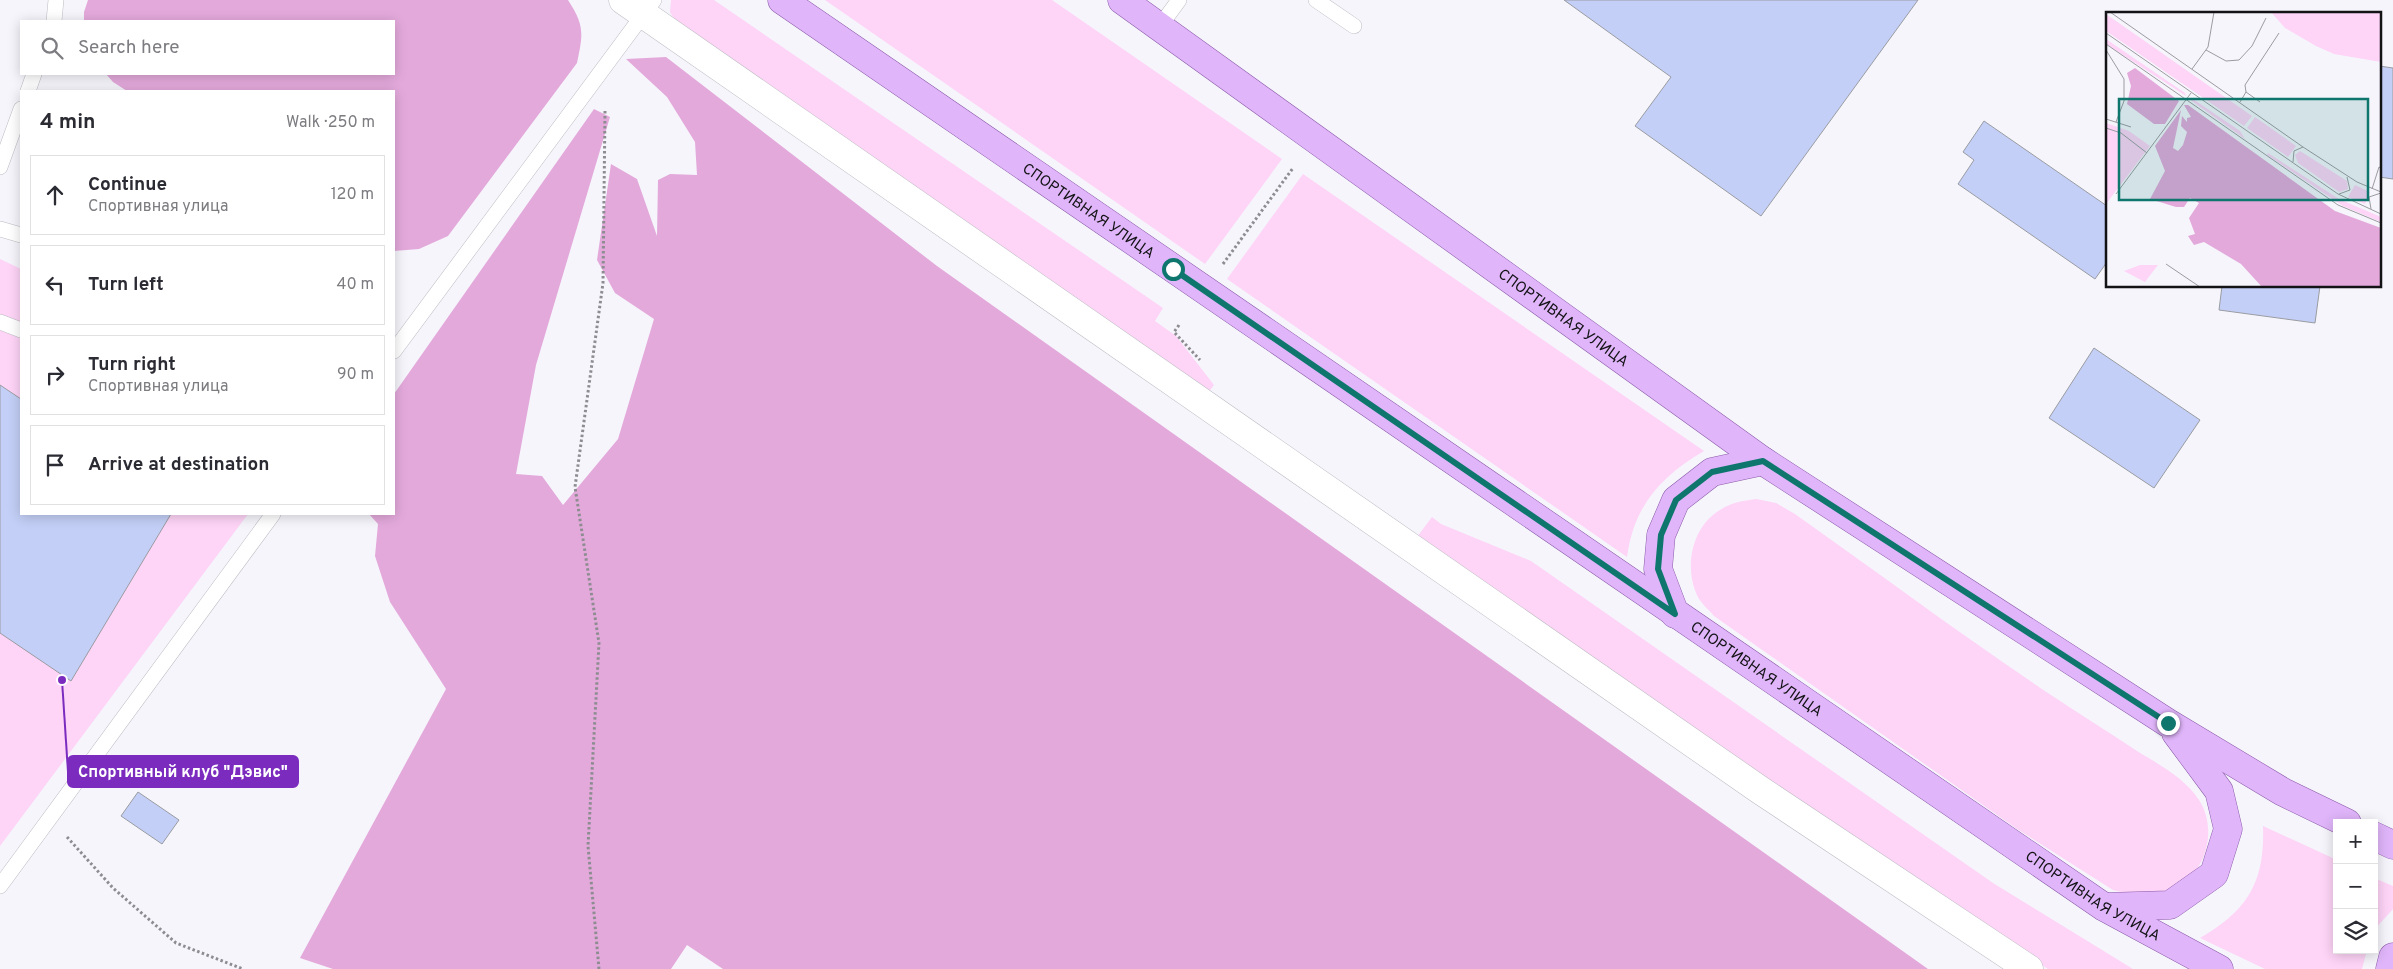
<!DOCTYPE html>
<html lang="en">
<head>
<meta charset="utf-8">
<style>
  body { margin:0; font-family:Overpass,sans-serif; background:#f7f7f7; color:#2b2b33 }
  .controls { position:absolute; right:15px; bottom:15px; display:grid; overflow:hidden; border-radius:0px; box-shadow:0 2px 12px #0003 }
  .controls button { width:45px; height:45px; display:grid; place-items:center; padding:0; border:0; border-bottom:1px solid #e1e1e2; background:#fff; color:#2b2b33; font:25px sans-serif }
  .stop { position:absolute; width:15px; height:15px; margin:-11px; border:4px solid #0f766e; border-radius:50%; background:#fff }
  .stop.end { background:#0f766e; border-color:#fff; box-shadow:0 1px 5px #0008 }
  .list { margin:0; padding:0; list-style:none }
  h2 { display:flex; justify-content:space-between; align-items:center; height:65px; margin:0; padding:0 20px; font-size:21px }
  h2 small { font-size:16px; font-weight:400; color:#7c7c81 }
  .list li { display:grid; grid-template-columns:32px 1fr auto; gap:15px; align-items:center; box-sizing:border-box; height:80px; margin:0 10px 10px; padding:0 10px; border:1px solid #e1e1e2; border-radius:0px }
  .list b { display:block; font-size:19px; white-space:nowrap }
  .list p { margin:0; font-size:16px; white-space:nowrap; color:#7c7c81 }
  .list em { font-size:16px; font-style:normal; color:#7c7c81 }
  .icon { flex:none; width:28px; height:28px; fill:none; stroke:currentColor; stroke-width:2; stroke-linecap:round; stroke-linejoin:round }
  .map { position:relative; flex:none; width:2393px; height:969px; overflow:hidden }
  .search { position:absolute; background:#fff; box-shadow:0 2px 12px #0003; left:20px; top:20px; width:375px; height:55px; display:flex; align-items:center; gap:12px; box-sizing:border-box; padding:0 18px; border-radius:0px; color:#7c7c81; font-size:19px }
  .panel { position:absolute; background:#fff; box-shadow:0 2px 12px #0003; left:20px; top:90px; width:375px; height:425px; border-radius:0px }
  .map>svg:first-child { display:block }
  .green { fill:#fed4f7 }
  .forest { fill:#e3a9db }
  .building { fill:#c3cff6; stroke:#9a9ca2 }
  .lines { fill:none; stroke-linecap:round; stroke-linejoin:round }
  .service-casing { stroke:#bdbcc2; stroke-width:16 }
  .minor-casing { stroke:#bdbcc2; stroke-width:29 }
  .primary-casing { stroke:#8b5ca8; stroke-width:29 }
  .path { stroke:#8d8d91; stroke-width:3; stroke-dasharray:2.5 2.5; stroke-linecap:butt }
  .service { stroke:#fff; stroke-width:15 }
  .minor { stroke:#fff; stroke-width:28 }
  .primary { stroke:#e0b5fa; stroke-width:28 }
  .route { stroke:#0f766e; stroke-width:6 }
  .labels { text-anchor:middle; stroke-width:4; stroke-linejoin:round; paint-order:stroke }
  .street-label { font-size:15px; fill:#131315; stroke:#fff }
  .inset-road { fill:none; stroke:#9b9ba0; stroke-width:1 }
  .view { fill:#0f766e; fill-opacity:0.15; stroke:#0f766e; stroke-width:2.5 }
  .inset-edge { fill:none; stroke:#131315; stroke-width:2.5 }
  .leader { fill:none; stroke:#7b2cbf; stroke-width:2 }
  .callout-dot { fill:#7b2cbf; stroke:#fff; stroke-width:2 }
  .callout { fill:#7b2cbf; stroke:#7b2cbf; stroke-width:2 }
  .callout-label { font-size:16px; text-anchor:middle; font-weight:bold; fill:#fff }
</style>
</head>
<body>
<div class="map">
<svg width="2393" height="969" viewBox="0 0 2393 969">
  <rect width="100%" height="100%" fill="#f6f5fc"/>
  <g class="green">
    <path d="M 671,0 L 714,0 L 1163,308 L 1155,321 L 1176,336 L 1214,385 L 1208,393 L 679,28 L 670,12 Z"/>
    <path d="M 825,0 L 1052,0 L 1282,159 L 1205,264 Z"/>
    <path d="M 1303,174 L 1704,451 C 1660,477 1634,506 1627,557 L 1227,279 Z"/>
    <path d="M 0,259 L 21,269 L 21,514 L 248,514 L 0,846 Z"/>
    <path d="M 1756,499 L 1776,503 L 1795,514 C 1880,574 1964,637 2051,695 C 2079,714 2109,732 2137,751 C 2158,764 2185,778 2199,800 C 2216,826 2209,866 2182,884 C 2163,896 2135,896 2113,890 L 2017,829 L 1714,616 C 1710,611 1703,605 1699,599 C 1683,570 1691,527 1720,510 C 1732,502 1743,501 1756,499 Z"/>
    <path d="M 1432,517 L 1441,524 L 1531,561 L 1993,883 L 2133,969 L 2048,969 L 1900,873 L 1417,537 Z"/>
    <path d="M 2263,826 L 2337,860 L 2337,950 L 2367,950 L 2362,969 L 2265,969 L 2200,938 C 2248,910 2265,882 2263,826 Z"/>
    <path d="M 2374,878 L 2393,886 L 2393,909 L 2374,930 Z"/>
  </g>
  <g class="forest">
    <path d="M 88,0 L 568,0 C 585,26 583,34 577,63 L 448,236 L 419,249 L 394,251 L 394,91 L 127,91 L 113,82 L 106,74 L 394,74 L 394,21 L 84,21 L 84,12 Z"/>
    <path d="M 666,57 L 937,266 L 1928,969 L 723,969 L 687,945 L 671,969 L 333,969 L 300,958 L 446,689 L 390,602 L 375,556 L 378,524 L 369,514 L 394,514 L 394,394 L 594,109 L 610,117 L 536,365 L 516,474 L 542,476 L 563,505 L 618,439 L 654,319 L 615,293 L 597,260 L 611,164 L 637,179 L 657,236 L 658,180 L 670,174 L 697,175 L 695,142 L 667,97 L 626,59 Z"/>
  </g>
  <g class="building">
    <path d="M 1564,0 L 1918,0 L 1761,216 L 1635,126 L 1671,77 Z"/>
    <path d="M 2379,66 L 2393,68 L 2393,179 L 2379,177 Z"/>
    <path d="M 1984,121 L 2107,206 L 2107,262 L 2095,279 L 1958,184 L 1974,160 L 1963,152 Z"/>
    <path d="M 2222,286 L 2320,286 L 2315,323 L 2219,310 Z"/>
    <path d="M 2094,348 L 2200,420 L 2154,488 L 2049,418 Z"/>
    <path d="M 0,385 L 21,399 L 21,514 L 171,514 L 71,681 L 0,633 Z"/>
    <path d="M 138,792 L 179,820 L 162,844 L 121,816 Z"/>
  </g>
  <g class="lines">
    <defs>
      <g id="service">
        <path d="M 1316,0 L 1354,26"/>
        <path d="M 54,21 L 56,0"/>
        <path d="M 1160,26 L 1179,0"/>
        <path d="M 28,91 L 34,74"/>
        <path d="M 0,167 L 21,109"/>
        <path d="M 0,229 L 21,235"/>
        <path d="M 0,322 L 21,330"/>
        <path d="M 394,351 L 654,0"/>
        <path d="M 0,886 L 273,514"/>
      </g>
      <path id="minor" d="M 623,0 L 1760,790 L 2029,969"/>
      <g id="primary">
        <path id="s1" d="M 782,0 L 2104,907 L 2219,969"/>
        <path id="s2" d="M 1122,0 L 1763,461 L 2168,723 L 2283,792 L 2347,823"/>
        <path d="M 1675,614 L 1658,569 L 1661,535 L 1676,500 L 1712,472 L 1763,461"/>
        <path d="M 2374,836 L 2393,845"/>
        <path d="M 2105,907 L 2170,905 L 2214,874 L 2228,829 L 2219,791 L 2176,733"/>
        <path d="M 2390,969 L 2393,957"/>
      </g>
    </defs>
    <use href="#service" class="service-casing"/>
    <use href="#minor" class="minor-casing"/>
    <use href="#primary" class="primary-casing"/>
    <g class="path">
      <path d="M 1223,264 L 1293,168"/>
      <path d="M 1179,325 L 1174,332 L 1200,360"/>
      <path d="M 67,837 L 113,888 L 176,943 L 243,969"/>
      <path d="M 599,969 L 588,846 L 599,643 L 575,487 L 603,283 L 605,111"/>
    </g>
    <use href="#service" class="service"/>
    <use href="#minor" class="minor"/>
    <use href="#primary" class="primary"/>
  </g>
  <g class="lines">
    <path class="route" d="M 1173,269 L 1675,614 L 1658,569 L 1661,535 L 1676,500 L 1712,472 L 1763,461 L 2168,723"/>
  </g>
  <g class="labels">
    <g class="street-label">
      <text dy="5" stroke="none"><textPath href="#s1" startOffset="372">СПОРТИВНАЯ УЛИЦА</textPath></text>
      <text dy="5" stroke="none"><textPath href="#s2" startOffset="544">СПОРТИВНАЯ УЛИЦА</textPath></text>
      <text dy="5" stroke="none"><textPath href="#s1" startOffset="1182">СПОРТИВНАЯ УЛИЦА</textPath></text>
      <text dy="5" stroke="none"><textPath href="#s1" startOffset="1588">СПОРТИВНАЯ УЛИЦА</textPath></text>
    </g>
  </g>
  <g transform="translate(2106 12)">
    <rect width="275" height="275" fill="#f6f5fc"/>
    <path d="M 165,0 L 275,0 L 275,50 L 228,42 L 210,34 L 179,16 ZM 0,2 L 146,104 L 138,114 L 0,19 ZM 0,27 L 79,81 L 80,84 L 0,32 ZM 83,87 L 87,87 L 134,119 L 139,127 ZM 149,105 L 190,134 L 182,145 L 141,116 ZM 0,111 L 23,119 L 44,134 L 0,192 ZM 194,139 L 241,169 L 242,177 L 233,180 L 192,151 L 189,143 ZM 162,141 L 233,187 L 275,205 L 275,210 L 237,194 L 161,143 ZM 249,173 L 264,180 L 259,192 L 242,185 ZM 34,253 L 52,253 L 39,270 L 18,259 Z" fill="#fed4f7"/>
    <path d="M 29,56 L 73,89 L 59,112 L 48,112 L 21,92 L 25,74 L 21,61 ZM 78,93 L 82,93 L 229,199 L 275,216 L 275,275 L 156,275 L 135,252 L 98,230 L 88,233 L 82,224 L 89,222 L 83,206 L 93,191 L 84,186 L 78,195 L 70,195 L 44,187 L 59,159 L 49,134 L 75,98 L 67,136 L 72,139 L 77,133 L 81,120 L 75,114 L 76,104 L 81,110 L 81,106 L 85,105 Z" fill="#e3a9db"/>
    <path class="inset-road" d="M 4,0 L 197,135 L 251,170 L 275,180M 0,21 L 232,182 L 275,202M 0,32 L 232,193 L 275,211M 0,38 L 18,67 L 18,89 L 10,110M 100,38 L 120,49 L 133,48 L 146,34 L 160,6M 86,57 L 102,35 L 108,0M 140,80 L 154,90M 134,90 L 140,80 L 139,73 L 173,21M 0,107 L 25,115M 0,116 L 15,121 L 41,141M 187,150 L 188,139 L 197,135M 266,177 L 273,155 L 275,156M 10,182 L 85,81M 233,182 L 244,178 L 241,165M 265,197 L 263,185 L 275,181M 60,252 L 94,275"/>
    <path class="view" d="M 13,87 L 262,87 L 262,188 L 13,188 Z"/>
    <rect width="275" height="275" class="inset-edge"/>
  </g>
  <path class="leader" d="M62 680L68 772"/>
  <circle class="callout-dot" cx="62" cy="680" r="5"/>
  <rect class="callout" x="68" y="756" width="230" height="31" rx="5"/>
  <g class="callout-label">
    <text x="183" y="777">Спортивный клуб "Дэвис"</text>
  </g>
</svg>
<div class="controls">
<button>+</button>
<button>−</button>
<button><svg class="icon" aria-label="layers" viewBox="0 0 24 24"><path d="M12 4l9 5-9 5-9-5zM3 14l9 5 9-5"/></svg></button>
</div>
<div class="stop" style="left:1173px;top:269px"></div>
<div class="stop end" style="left:2168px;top:723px"></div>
<div class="search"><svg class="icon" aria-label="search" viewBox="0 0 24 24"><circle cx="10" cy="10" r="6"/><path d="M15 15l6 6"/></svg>Search here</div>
<section class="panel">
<h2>4 min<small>Walk · 250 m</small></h2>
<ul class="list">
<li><svg class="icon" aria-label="ahead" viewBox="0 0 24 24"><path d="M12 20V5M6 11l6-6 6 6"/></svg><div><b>Continue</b><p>Спортивная улица</p></div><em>120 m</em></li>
<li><svg class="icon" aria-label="left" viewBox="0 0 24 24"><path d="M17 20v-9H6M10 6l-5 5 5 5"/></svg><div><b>Turn left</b></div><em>40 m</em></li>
<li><svg class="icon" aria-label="right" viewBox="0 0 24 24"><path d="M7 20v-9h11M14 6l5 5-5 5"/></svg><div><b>Turn right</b><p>Спортивная улица</p></div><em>90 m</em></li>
<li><svg class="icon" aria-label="arrive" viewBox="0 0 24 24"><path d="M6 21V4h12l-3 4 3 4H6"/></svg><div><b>Arrive at destination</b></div></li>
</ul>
</section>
</div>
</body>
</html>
